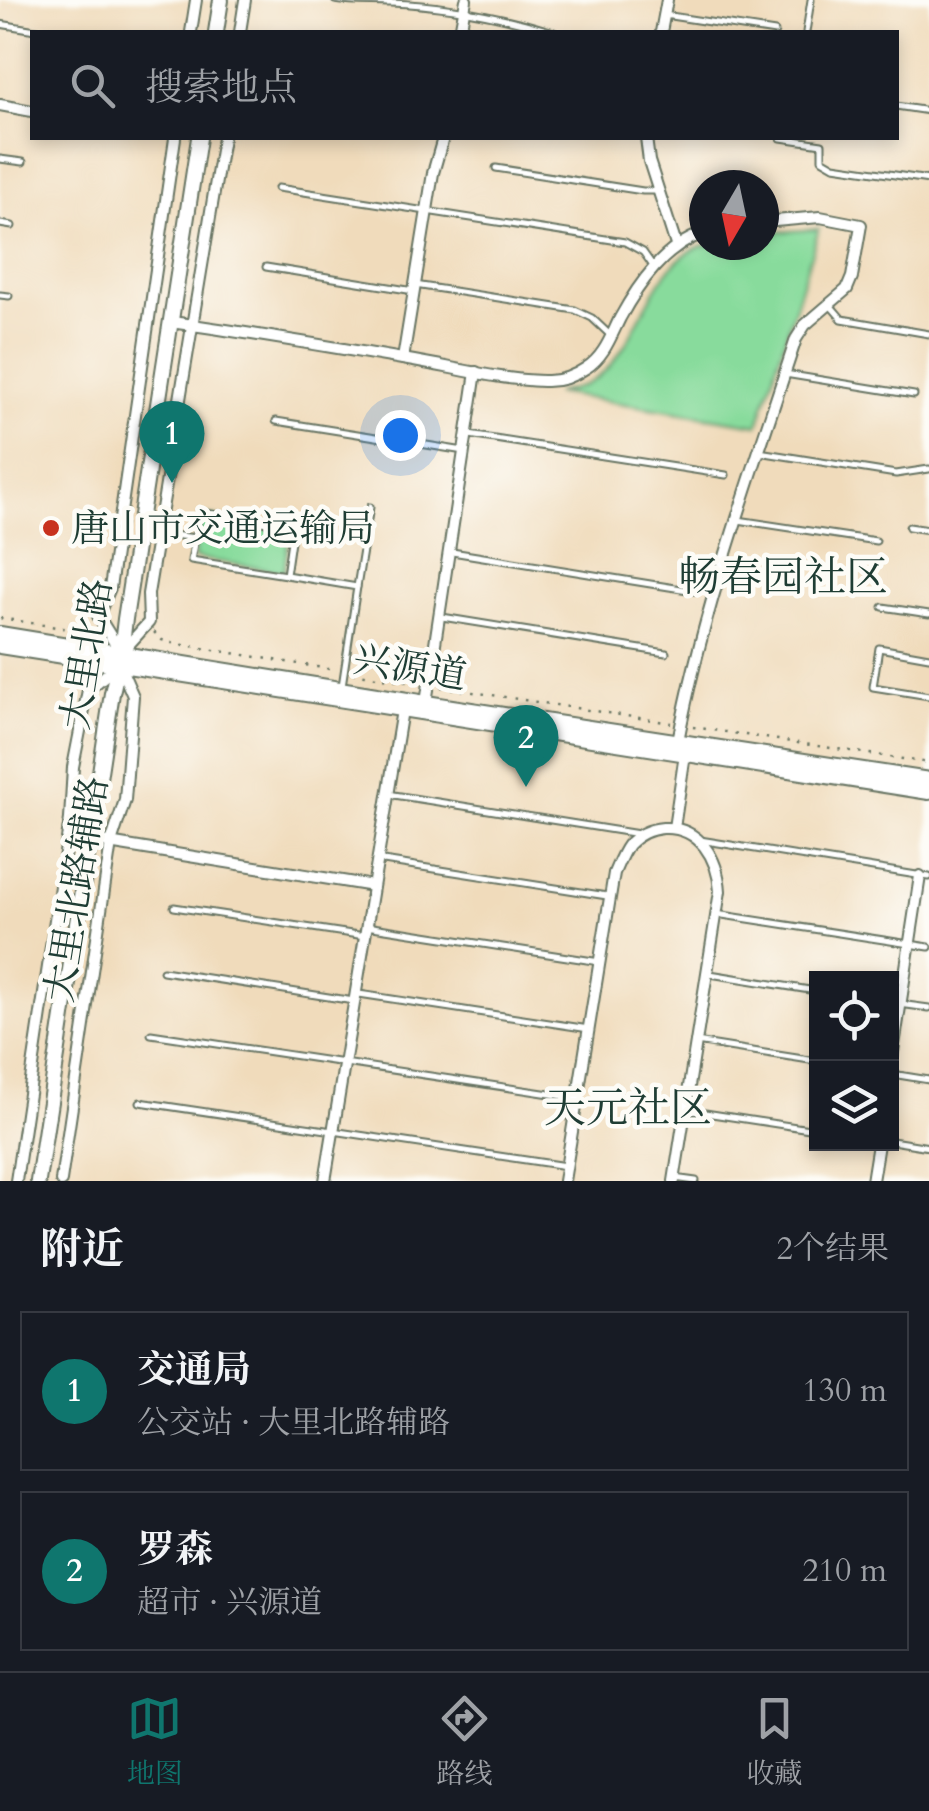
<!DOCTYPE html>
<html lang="zh">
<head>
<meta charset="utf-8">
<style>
  body { margin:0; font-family:Cardo,"Noto Serif SC",serif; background:#242831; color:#f1f3f6 }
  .controls { position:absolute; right:30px; bottom:30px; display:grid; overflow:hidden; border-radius:0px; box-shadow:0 5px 15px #0003 }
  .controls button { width:90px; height:90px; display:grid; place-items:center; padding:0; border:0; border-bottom:2px solid #363941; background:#171b24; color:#f1f3f6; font:50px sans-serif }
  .compass { position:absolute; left:689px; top:170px; width:90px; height:90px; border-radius:50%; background:#171b24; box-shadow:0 5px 15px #0003; rotate:189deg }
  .you { position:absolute; left:400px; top:435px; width:35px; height:35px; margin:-25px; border:8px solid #fff; border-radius:50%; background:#1a73e8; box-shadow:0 0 0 15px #1a73e833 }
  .badge { display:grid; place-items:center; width:65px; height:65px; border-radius:50%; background:#0f766e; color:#fff; font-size:32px; font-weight:700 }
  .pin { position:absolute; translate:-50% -82px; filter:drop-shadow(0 2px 5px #0008) }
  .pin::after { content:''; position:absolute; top:52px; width:35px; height:30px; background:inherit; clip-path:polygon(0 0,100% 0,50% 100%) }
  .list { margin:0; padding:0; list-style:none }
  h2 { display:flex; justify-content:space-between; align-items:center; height:130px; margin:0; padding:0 40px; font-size:42px }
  h2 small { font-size:32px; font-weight:400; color:#9ea1a6 }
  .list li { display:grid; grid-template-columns:65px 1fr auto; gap:30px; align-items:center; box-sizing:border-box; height:160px; margin:0 20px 20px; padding:0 20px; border:2px solid #363941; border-radius:0px }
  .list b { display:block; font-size:38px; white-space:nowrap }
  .list p { margin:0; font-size:32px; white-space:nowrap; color:#9ea1a6 }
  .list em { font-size:32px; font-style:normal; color:#9ea1a6 }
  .icon { flex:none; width:55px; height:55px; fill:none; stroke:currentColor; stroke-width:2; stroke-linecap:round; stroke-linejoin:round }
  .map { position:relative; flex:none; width:929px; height:1181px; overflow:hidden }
  .search { position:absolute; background:#171b24; box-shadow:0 5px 15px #0003; left:30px; right:30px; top:30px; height:110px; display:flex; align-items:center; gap:25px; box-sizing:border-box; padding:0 35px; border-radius:0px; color:#9ea1a6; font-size:38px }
  .sheet { height:490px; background:#171b24 }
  nav { display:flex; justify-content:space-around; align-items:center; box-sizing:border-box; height:140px; border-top:2px solid #363941; background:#171b24; font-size:28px; color:#9ea1a6 }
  nav a { display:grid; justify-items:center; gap:5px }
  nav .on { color:#0f766e }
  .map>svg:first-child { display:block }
  .garden { fill:#88db9c; stroke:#548c68; stroke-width:2.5 }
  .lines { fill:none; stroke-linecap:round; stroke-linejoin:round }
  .lane-casing { stroke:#687463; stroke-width:9 }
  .street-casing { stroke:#687463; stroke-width:14 }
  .secondary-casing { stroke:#687463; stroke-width:18 }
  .path { stroke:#687463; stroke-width:2.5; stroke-dasharray:2.5 8; stroke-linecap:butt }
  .lane { stroke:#fff; stroke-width:5 }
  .street { stroke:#fff; stroke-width:10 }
  .secondary { stroke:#fff; stroke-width:14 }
  .poi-dot { fill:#c8321e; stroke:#fdfcf7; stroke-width:4 }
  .labels { text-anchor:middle; stroke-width:9; stroke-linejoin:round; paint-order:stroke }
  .poi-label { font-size:38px; fill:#1f3d34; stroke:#fdfcf7; text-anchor:start }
  .street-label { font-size:38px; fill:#1f3d34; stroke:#fdfcf7 }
  .quarter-label { font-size:42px; fill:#1f3d34; stroke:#fdfcf7 }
</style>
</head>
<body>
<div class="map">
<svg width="929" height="1181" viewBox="0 0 929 1181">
  <rect width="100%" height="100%" fill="#fdfcf7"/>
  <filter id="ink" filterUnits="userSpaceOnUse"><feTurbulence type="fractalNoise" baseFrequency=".01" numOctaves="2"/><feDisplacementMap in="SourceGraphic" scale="20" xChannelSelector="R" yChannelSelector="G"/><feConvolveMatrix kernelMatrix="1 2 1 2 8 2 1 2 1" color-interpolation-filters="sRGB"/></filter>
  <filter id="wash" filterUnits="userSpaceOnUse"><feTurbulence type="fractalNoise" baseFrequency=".0048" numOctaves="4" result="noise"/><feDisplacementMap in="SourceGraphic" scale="40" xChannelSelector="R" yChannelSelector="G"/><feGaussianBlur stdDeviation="2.25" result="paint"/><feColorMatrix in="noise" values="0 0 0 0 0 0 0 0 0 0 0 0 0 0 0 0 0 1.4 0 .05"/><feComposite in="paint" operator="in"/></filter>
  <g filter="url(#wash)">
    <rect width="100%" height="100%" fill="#f0dbbb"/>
    <g class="garden">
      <path d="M 819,229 L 758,425 L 555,393 C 571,390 585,387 598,377 C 640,345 649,264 702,246 C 720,241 745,245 764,245 L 764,233 Z"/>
      <path d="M 201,515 L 290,529 L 284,572 L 194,558 Z"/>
    </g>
  </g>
  <g filter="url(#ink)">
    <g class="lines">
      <defs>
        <g id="lane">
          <path d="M 335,0 C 354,3 372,2 390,3 C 444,5 502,16 554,32"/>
          <path d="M 664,15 L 775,32"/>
          <path d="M 0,24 L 42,31"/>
          <path d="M 806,32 L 811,0"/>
          <path d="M 896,106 L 929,111"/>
          <path d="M 781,138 L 822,144 L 822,159 L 834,166 L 929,180"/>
          <path d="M 0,159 L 23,162"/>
          <path d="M 496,168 L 643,191 L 656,191"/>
          <path d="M 278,188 L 625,242 L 643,252 L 653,266"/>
          <path d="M 0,224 L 12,226"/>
          <path d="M 266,267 L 414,291"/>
          <path d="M 415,285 L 575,310 L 592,318 L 609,334"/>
          <path d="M 0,295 L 9,296"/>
          <path d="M 830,305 L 842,319 L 929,334"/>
          <path d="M 785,374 L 914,395"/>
          <path d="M 276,421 L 464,451"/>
          <path d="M 469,435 L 726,475"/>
          <path d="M 759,452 L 896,474 L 929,469"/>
          <path d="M 738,520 L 876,541"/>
          <path d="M 909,527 L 929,530"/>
          <path d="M 159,533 L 195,538 L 191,560 L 286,575 L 293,527 L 199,512 L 195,538"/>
          <path d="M 452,552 L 694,591"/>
          <path d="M 286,575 L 357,587 L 342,686"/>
          <path d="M 357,587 L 370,507"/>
          <path d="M 883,607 L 929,614"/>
          <path d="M 442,617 L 666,653"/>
          <path d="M 929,657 L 879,648 L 873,687 L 929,696"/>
          <path d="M 388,794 L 639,834"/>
          <path d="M 700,840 L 929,877"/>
          <path d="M 377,860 L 607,896"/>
          <path d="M 174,907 L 365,936"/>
          <path d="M 716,914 L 929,947"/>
          <path d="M 366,926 L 600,962"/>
          <path d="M 163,971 L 354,1001"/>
          <path d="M 710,974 L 816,991"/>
          <path d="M 359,994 L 589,1029"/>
          <path d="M 892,1003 L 929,1008"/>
          <path d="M 151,1034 L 577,1098"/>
          <path d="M 696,1042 L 816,1061"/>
          <path d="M 892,1074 L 929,1080"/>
          <path d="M 140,1102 L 566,1166"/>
          <path d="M 686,1110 L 816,1130"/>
          <path d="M 892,1141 L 929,1147"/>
          <path d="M 674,1178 L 696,1181"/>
        </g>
        <g id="street">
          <path d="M 191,32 L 196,0"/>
          <path d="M 240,32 L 245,0"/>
          <path d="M 460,32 L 466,0"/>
          <path d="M 661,32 L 667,0"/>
          <path d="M 0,105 L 32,111"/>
          <path d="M 175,138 L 110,588 L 98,616 L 121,653 L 149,622 L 148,594 L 223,138"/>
          <path d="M 646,138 L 649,161 L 676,245"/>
          <path d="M 171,322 C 252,333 333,347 414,361 C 455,368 501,380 543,381 C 559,382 573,377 586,368 C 604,357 611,336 620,318 C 639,283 665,246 704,233"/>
          <path d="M 403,359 L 433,173 L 443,138"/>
          <path d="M 426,703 L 476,372"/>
          <path d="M 678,741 C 704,604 753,471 796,339 L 805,325 L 847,289 L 852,277 L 861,225 L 820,217 L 764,222"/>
          <path d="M 674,828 L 685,754"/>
          <path d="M 90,840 L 373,886"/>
          <path d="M 892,1059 L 920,876"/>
          <path d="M 16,1181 L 70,819 L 73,767 L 88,690 L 119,664 L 133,696 L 125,800 L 111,843 L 61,1181"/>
          <path d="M 325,1181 L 402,710"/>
          <path d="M 564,1181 L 614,873 C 618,864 622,853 628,845 C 637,835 650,829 663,828 C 700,826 718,859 720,891 L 674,1181"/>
          <path d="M 872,1181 L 878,1144"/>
        </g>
        <g id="secondary">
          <path d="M 216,32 L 221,0"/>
          <path d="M 0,634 L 426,703 L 929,780"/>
          <path d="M 0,646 L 929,792"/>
          <path d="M 38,1181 L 112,693 L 121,653 L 125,619 L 199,138"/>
        </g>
      </defs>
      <use href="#lane" class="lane-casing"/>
      <use href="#street" class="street-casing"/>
      <use href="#secondary" class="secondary-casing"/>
      <g class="path">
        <path d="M 0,618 L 75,630 L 92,626"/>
        <path d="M 154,632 L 162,640 L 172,643 L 335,670"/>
        <path d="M 353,673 L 419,684"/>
        <path d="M 441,687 L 671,723"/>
        <path d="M 693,727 L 929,763"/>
      </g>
      <use href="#lane" class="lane"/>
      <use href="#street" class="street"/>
      <use href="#secondary" class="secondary"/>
    </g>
  </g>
  <circle class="poi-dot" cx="51" cy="528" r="10"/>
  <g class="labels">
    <g class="poi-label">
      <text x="71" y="541">唐山市交通运输局</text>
    </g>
    <g class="street-label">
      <text transform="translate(86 654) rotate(-81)" y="13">大里北路</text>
      <text transform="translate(410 667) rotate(9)" y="13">兴源道</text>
      <text transform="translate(76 889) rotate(-81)" y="13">大里北路辅路</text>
    </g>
    <g class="quarter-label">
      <text x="783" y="591">畅春园社区</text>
      <text x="628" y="1122">天元社区</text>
    </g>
  </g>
</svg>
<div class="controls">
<button><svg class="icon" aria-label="locate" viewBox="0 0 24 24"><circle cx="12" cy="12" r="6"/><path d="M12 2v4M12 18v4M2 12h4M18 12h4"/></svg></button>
<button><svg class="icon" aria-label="layers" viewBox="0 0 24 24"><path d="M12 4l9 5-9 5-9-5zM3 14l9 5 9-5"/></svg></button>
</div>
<svg class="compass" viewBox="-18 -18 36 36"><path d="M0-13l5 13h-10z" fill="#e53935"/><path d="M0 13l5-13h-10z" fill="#9ea1a6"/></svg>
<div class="you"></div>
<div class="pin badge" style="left:172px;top:483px">1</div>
<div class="pin badge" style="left:526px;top:787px">2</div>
<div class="search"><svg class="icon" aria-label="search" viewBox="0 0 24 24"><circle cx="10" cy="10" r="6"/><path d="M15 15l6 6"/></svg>搜索地点</div>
</div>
<section class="sheet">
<h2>附近<small>2个结果</small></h2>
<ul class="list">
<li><span class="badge">1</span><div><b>交通局</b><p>公交站 · 大里北路辅路</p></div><em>130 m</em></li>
<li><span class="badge">2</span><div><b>罗森</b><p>超市 · 兴源道</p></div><em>210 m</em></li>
</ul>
</section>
<nav>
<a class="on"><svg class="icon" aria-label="map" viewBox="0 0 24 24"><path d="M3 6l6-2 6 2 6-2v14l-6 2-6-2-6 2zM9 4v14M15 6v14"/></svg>地图</a>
<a><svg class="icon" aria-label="directions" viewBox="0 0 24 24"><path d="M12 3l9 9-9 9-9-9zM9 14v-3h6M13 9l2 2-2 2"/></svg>路线</a>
<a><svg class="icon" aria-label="saved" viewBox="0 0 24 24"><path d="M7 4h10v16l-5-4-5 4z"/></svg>收藏</a>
</nav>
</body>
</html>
